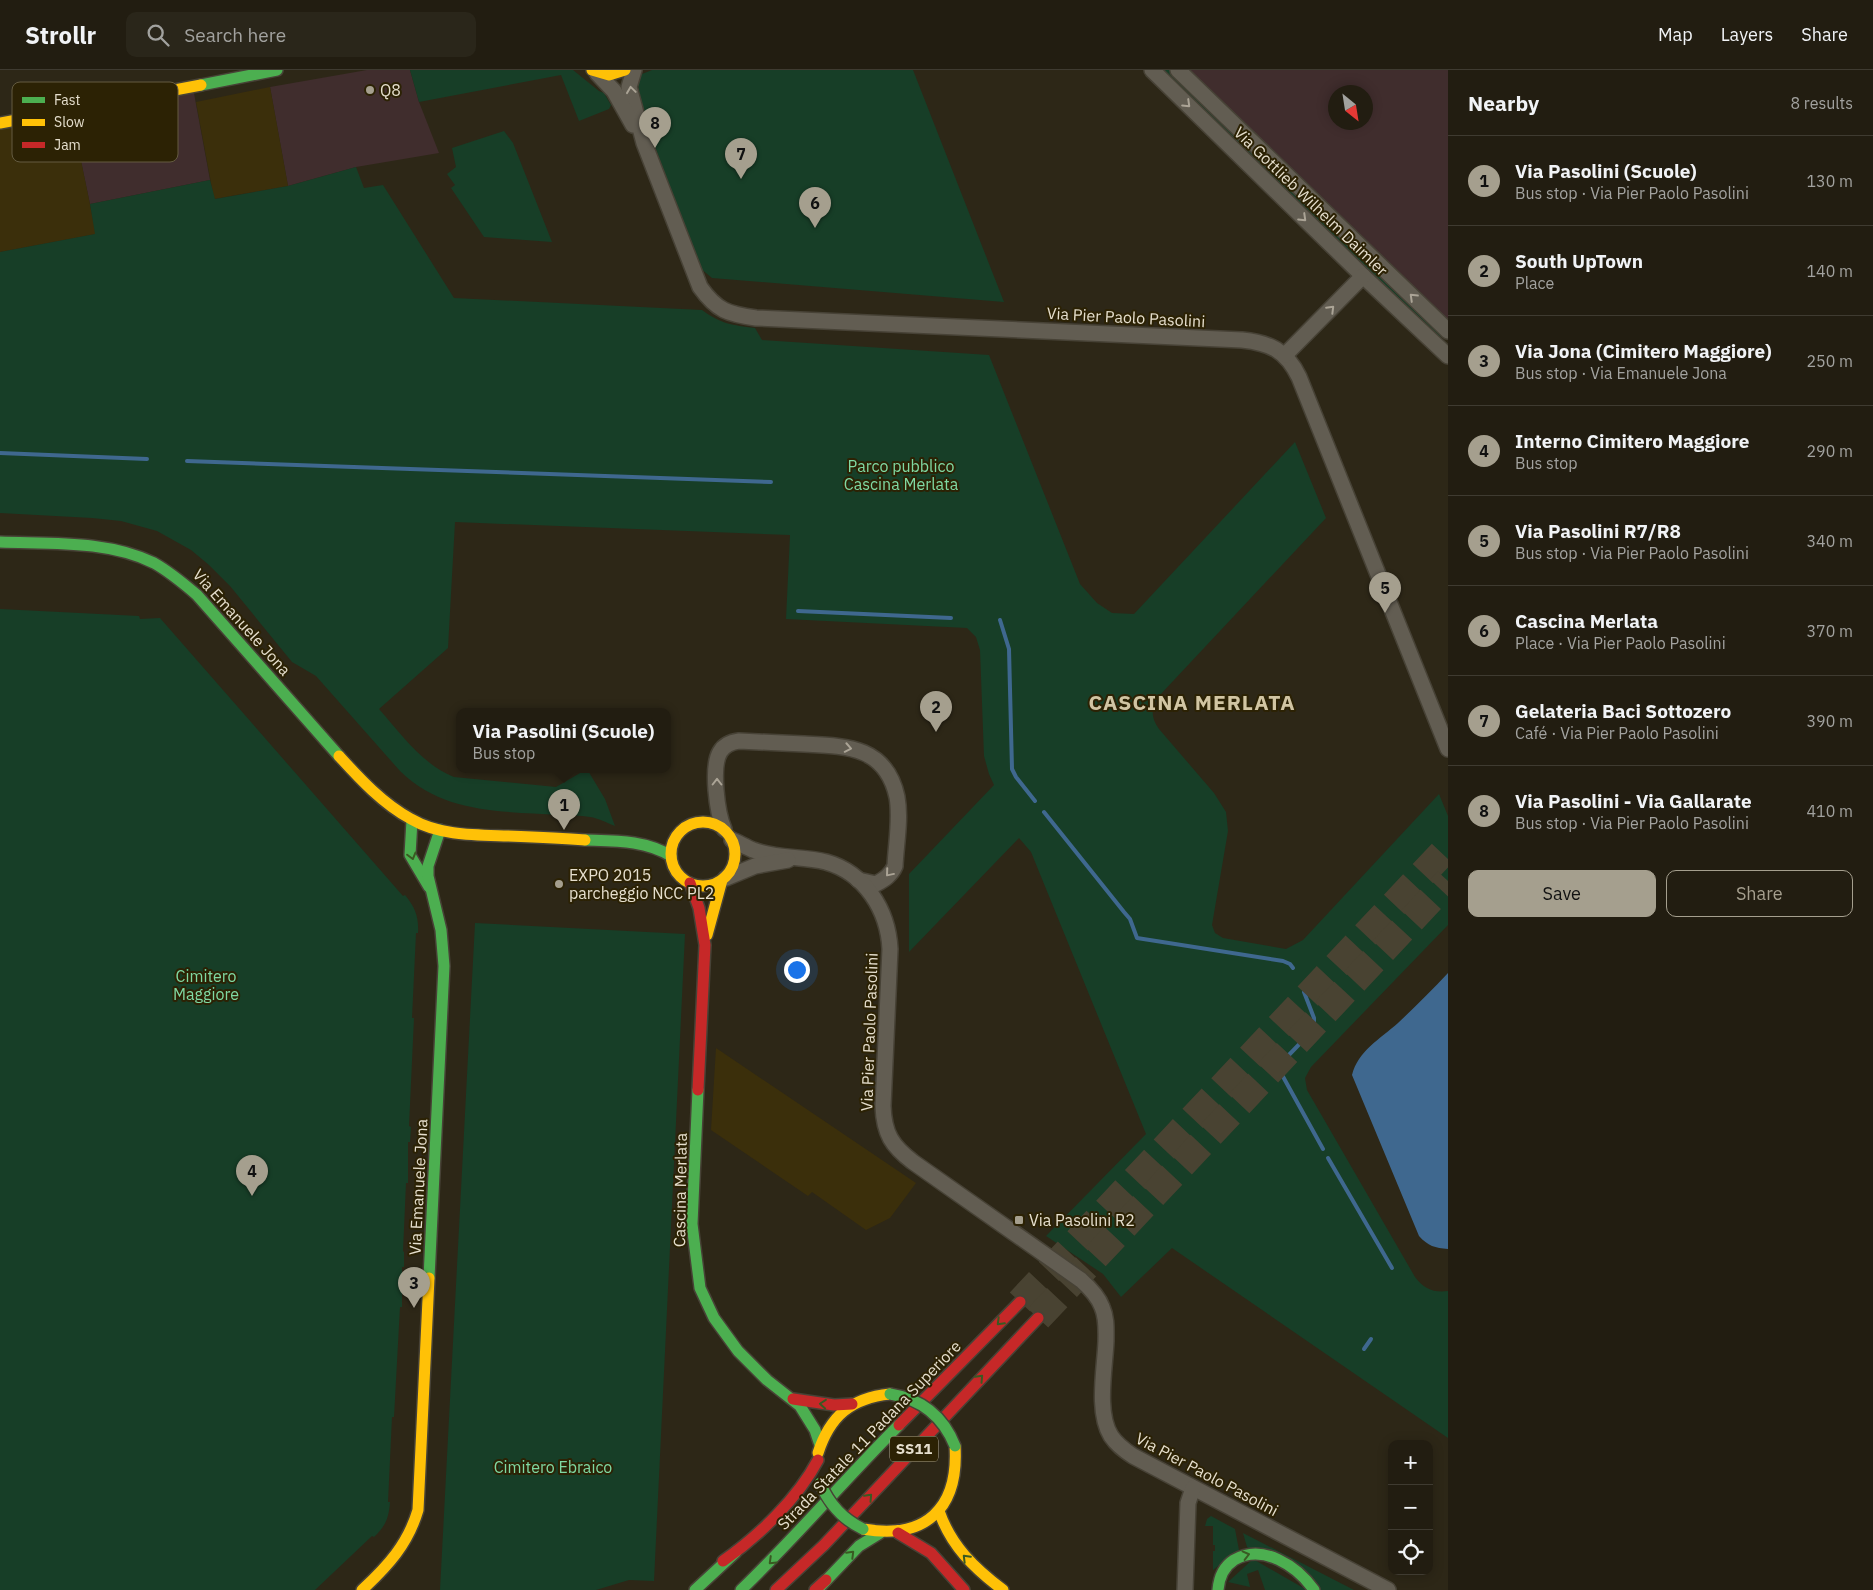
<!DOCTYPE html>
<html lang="en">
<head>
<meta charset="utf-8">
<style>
  body { margin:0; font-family:"IBM Plex Sans",sans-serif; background:#2a261a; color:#f1f3f6 }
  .controls { position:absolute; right:15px; bottom:15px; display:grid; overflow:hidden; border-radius:10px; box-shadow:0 2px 12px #0003 }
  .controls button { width:45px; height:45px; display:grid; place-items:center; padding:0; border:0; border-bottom:1px solid #3f3b31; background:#221d11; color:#f1f3f6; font:25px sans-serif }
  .compass { position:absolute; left:1328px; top:15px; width:45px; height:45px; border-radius:50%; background:#221d11; box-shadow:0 2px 12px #0003; rotate:150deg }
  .you { position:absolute; left:796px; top:899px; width:18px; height:18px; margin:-12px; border:4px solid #fff; border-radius:50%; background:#1a73e8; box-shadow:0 0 0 8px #1a73e833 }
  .badge { display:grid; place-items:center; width:32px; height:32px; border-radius:50%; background:#a59f8e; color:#111; font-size:16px; font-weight:700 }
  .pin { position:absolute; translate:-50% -41px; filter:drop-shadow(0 1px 2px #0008) }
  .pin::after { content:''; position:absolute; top:26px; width:18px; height:15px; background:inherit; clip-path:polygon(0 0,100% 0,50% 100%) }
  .popup { position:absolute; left:456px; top:638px; width:215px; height:65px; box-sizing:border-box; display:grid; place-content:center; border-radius:10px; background:#221d11; filter:drop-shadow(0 1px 4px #0005); font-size:16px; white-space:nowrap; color:#a2a29f }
  .popup b { font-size:19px; color:#f1f3f6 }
  .popup::after { content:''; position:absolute; left:50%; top:100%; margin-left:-10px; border:10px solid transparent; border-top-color:#221d11 }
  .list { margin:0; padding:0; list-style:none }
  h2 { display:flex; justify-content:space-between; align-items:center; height:65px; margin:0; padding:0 20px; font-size:21px }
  h2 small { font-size:16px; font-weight:400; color:#a2a29f }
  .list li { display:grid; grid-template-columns:32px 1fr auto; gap:15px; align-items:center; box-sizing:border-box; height:90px; padding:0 20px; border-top:1px solid #3f3b31 }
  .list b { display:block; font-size:19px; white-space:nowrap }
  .list p { margin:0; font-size:16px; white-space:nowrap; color:#a2a29f }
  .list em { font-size:16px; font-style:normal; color:#a2a29f }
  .actions { display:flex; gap:10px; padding:15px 20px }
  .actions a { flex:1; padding:11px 0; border:1px solid #a59f8e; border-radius:10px; text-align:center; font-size:18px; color:#a59f8e }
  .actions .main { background:#a59f8e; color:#111 }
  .icon { flex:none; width:28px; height:28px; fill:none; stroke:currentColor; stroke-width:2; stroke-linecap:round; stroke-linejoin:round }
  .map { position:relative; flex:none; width:1448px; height:1520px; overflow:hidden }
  header { display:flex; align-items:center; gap:30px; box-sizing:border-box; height:70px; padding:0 25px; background:#221d11; border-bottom:1px solid #3f3b31 }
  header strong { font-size:24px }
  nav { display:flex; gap:28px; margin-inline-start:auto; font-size:18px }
  .search { width:350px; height:45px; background:#2a261a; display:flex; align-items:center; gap:12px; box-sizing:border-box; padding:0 18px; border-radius:10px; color:#a2a29f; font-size:19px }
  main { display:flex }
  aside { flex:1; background:#221d11 }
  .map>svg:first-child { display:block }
  .commercial { fill:#402d2d; fill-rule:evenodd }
  .built { fill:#3b2f0b }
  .green { fill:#173e27 }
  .water { fill:#3f688f }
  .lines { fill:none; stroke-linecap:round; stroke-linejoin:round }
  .stream { stroke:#3f688f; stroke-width:4 }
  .highway-tunnel { stroke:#494332; stroke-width:28; stroke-dasharray:28 14; stroke-linecap:butt }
  .street-casing { stroke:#474236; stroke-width:18 }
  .fast-casing { stroke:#474236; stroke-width:14 }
  .slow-casing { stroke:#474236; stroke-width:14 }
  .jam-casing { stroke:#474236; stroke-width:14 }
  .street { stroke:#625d52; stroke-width:15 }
  .fast { stroke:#4caf50; stroke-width:11 }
  .slow { stroke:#ffc107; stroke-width:11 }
  .jam { stroke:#c62828; stroke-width:11 }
  .fast-bridge-casing { stroke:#474236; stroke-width:14; stroke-linecap:butt }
  .fast-bridge { stroke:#4caf50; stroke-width:11 }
  .oneway { stroke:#aba496 }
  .oneway2 { stroke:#395a22 }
  .poi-dot { fill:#a59f8e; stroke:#2c2204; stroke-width:2 }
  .labels { text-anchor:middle; stroke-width:4; stroke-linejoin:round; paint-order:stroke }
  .shield { fill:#2c2204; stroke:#aea691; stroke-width:1 }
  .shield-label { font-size:15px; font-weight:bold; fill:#e6dfce }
  .poi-label { font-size:16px; fill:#e6dfce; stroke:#2c2204; text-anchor:start }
  .street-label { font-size:16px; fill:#e6dfce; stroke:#2c2204 }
  .park-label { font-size:16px; fill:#7fd9a3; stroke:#2c2204 }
  .district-label { font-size:21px; font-weight:bold; letter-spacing:1px; fill:#d1c5a3; stroke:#2c2204 }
  .key { fill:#2c2204; stroke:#645b41; stroke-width:1 }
  .key-label { font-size:14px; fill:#e6dfce }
</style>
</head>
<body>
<header>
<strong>Strollr</strong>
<div class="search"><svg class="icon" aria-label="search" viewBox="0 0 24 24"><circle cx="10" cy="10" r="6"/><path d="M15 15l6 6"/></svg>Search here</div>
<nav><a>Map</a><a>Layers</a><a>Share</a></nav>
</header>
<main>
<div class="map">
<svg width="1448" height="1520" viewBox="0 0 1448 1520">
  <rect width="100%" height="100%" fill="#2d2717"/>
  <g class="commercial">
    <path d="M 367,0 L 410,0 L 419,32 L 439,83 L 356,97 L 288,116 L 270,17 Z"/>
    <path d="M 1185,0 L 1448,0 L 1448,255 ZM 1336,22 L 1366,22 L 1366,52 L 1336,52 Z"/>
    <path d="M 193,18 L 210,110 L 90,134 L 71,43 Z"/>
  </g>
  <g class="built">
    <path d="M 270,17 L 288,116 L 214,129 L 196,32 Z"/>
    <path d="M 49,47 L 56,85 L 79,81 L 96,164 L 0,182 L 0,56 Z"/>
    <path d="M 716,978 L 916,1113 L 890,1148 L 866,1160 L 812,1122 L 808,1126 L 711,1060 Z"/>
  </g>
  <g class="green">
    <path d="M 410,0 L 573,0 L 599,21 L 604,23 L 611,35 L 609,39 L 579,51 L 561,5 L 419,32 Z"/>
    <path d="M 652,0 L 913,0 L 1004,232 L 712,208 L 700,198 L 641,39 L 637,6 Z"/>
    <path d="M 1158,0 L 1170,0 L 1440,263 L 1441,269 L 1438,270 Z"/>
    <path d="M 504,61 L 513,73 L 552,172 L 484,167 L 451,118 L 455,115 L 447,104 L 456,97 L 452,78 Z"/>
    <path d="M 356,97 L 364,118 L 383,115 L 454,228 L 702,240 C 721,254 732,255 755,258 L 762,270 L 989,285 L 1080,514 L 1097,533 L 1112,543 L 1134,544 L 1295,372 L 1326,448 L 1159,626 C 1150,637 1151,648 1159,659 L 1214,723 L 1226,742 L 1228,761 L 1212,855 L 1215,863 L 1223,868 L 1286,879 L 1303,870 L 1439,724 L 1448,746 L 1448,855 L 1311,997 L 1305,1008 L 1307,1020 L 1415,1207 C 1424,1219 1434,1223 1448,1221 L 1448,1368 L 1172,1178 L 1121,1227 L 1103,1204 L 1046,1166 L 1146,1064 L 1031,782 L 1019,768 L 909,882 L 909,804 L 994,715 L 989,704 L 984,686 L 980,580 L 976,567 L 967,558 L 786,549 L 790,465 L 455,452 L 448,578 L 379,639 C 401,664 423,695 454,707 L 556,717 L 587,699 L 605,729 L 615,756 C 607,753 598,748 590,747 C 580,745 569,746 559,745 C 501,741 444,744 400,701 L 316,606 L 292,592 L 230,516 L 209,495 L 191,480 L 157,461 L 121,451 L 92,448 L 0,443 L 0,182 L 95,164 L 90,134 L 210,110 L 215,129 L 288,116 Z"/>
    <path d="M 0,539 L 139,546 L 140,549 L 160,548 L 403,826 L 405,825 C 415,837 419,847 418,863 L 416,863 L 412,948 L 414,948 L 409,1056 L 411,1057 L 410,1072 L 408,1072 L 408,1113 L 406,1113 C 405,1135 404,1159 403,1181 L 404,1182 L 404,1197 L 402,1197 L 402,1237 L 400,1237 L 394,1347 L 392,1347 L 388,1432 L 390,1432 C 389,1448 385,1457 374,1467 L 372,1466 L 315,1520 L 0,1520 Z"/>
    <path d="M 475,853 L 685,864 L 654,1511 L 629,1510 L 596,1520 L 440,1520 Z"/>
    <path d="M 1211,1446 L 1235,1459 L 1239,1480 L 1213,1500 L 1213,1481 L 1215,1481 L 1215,1475 L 1213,1475 L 1213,1456 L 1205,1456 L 1207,1449 Z"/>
    <path d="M 1243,1463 L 1354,1520 L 1320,1520 L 1247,1477 Z"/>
    <path d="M 1253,1489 L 1307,1520 L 1265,1520 L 1258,1500 L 1247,1504 L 1250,1517 L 1228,1512 Z"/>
  </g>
  <path class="water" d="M 1448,903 L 1448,1179 C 1435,1178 1428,1176 1419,1166 L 1352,1005 C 1358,981 1380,969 1398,953 C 1415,937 1432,920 1448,903 Z"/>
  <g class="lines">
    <g class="stream">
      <path d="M 0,383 L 147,389"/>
      <path d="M 187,391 L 771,412"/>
      <path d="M 798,541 L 951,548"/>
      <path d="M 1000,550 L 1009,579 L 1012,699 L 1016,707 L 1035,731"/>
      <path d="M 1044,742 L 1124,842 L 1130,849 L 1137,868 L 1283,891 L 1290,894 L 1293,898"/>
      <path d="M 1304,922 L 1314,948 L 1314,959 L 1284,990 L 1281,1003 L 1323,1079"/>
      <path d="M 1328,1088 L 1392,1198"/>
      <path d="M 1364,1279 L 1371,1269"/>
    </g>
    <g class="highway-tunnel">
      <path d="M 1020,1232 L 1448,777"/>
      <path d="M 1038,1248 L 1448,811"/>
    </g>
    <defs>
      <g id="street">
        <path d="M 634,0 L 629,17 L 644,73 L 700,217 C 717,241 728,244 756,248 L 1242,270 C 1270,273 1286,280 1299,307 L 1448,679"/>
        <path d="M 1152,0 L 1363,206 L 1448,286"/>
        <path d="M 1178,0 L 1448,261"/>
        <path d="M 597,3 L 614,21 L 633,55"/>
        <path d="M 1285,285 L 1363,206"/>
        <path d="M 724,759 C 717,743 711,697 720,682 C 724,675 731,672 739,671 C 761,672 782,673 804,674 C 846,676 886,676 897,727 C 901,749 896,774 895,796 C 891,805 885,809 876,814 L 858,810"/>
        <path d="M 732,770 C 739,773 746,777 753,780 C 776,789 802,786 826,792 C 865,803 888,840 890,879 L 883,1036 C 884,1064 892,1076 913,1092 L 1081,1210 C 1090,1218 1098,1226 1102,1237 C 1107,1248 1106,1260 1106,1271 C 1105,1298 1096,1342 1111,1366 C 1117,1375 1124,1380 1133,1386 L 1388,1520"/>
        <path d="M 726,808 L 755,796 L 788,790"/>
        <path d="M 1185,1520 L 1188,1433 L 1193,1418"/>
      </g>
      <g id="fast">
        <path d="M 201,15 L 277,0"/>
        <path d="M 0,472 C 50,474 108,470 154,493 C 170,502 183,513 197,525 L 339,686"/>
        <path d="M 412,750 L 410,785 L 429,817"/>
        <path d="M 585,770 C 615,771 645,770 671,786"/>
        <path d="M 698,1020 L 692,1154 L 700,1218 L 714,1248 L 738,1281 L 767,1310 L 800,1336 L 815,1360 L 820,1375"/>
        <path d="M 429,1208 L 444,896 L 441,860 L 428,806 L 428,796 L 440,760"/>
        <path d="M 695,1520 L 736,1482"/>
        <path d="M 741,1520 C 796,1467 845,1409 899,1355"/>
        <path d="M 817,1520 L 859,1476 L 880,1463"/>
        <path d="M 1218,1520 C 1219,1508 1223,1497 1234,1490 C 1263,1473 1297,1496 1314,1520"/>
      </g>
      <g id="slow">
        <path d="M 592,0 L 609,5 L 625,0"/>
        <path d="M 0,53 L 201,15"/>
        <path d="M 339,686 C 360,709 383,734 411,749 C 440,766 476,765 508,766 C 534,767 560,768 585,770"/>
        <circle cx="703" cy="784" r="32"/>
        <path d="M 707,865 L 722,810"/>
        <path d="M 818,1383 C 830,1346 851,1328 890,1324"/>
        <path d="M 939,1441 C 951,1476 974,1498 1003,1520"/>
        <path d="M 863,1459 C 925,1470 959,1439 955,1376"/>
        <path d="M 362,1520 C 388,1496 408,1474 418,1440 L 429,1208"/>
      </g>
      <g id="jam">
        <path d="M 690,813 L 699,838 L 705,875 L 698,1020"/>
        <path d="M 793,1329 L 834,1335 L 852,1334"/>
        <path d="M 899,1355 L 1020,1232"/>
        <path d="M 898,1463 L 931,1483 L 964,1520"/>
        <path d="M 723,1491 C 759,1466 798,1428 818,1390"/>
        <path d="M 776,1520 L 824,1475 L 1038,1248"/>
        <path d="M 815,1520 L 826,1510"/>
      </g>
    </defs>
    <use href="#street" class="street-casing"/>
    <use href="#fast" class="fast-casing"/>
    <use href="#slow" class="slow-casing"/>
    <use href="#jam" class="jam-casing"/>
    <use href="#street" class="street"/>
    <use href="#fast" class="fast"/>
    <use href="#slow" class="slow"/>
    <use href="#jam" class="jam"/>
    <defs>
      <g id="fast-bridge">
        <path d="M 890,1324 C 922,1329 943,1346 955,1376"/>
        <path d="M 820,1413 C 829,1434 842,1449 863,1459"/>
      </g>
    </defs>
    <use href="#fast-bridge" class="fast-bridge-casing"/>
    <use href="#fast-bridge" class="fast-bridge"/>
  </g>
  <defs><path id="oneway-chevron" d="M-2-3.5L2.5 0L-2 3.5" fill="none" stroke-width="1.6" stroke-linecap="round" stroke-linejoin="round" transform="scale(1.25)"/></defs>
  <g class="oneway">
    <use href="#oneway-chevron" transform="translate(631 20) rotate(-98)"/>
    <use href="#oneway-chevron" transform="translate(1187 34) rotate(44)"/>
    <use href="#oneway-chevron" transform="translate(1303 148) rotate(44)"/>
    <use href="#oneway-chevron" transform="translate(1413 227) rotate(-136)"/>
    <use href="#oneway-chevron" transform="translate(1331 239) rotate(-45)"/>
    <use href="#oneway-chevron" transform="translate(848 678) rotate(11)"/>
    <use href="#oneway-chevron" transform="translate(717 712) rotate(-90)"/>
    <use href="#oneway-chevron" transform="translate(889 803) rotate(130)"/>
  </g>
  <g class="oneway2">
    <use href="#oneway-chevron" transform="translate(412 786) rotate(75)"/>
    <use href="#oneway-chevron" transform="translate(1000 1252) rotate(135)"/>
    <use href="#oneway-chevron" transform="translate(980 1308) rotate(-47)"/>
    <use href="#oneway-chevron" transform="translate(823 1334) rotate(-175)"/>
    <use href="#oneway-chevron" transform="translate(869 1427) rotate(-47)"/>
    <use href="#oneway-chevron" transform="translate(851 1484) rotate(-45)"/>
    <use href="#oneway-chevron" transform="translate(1246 1485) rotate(-14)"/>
    <use href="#oneway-chevron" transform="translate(966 1488) rotate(-135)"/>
    <use href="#oneway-chevron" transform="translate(772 1491) rotate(136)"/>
  </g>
  <g class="poi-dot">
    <circle cx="370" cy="20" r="5"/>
    <circle cx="559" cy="814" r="5"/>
    <rect x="1014" y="1145" width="10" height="10" rx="2.5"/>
  </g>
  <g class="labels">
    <rect class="shield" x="890" y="1366.5" width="48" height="25" rx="4"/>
    <g class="shield-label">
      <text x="914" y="1384">SS11</text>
    </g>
    <g class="poi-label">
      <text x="380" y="26">Q8</text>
      <text x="569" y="811">EXPO 2015<tspan x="569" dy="18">parcheggio NCC PL2</tspan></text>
      <text x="1029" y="1156">Via Pasolini R2</text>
    </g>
    <g class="street-label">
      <text transform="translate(1311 131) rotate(44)" y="6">Via Gottlieb Wilhelm Daimler</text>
      <text transform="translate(1126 247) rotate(3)" y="6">Via Pier Paolo Pasolini</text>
      <text transform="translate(242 552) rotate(48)" y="6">Via Emanuele Jona</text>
      <text transform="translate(869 962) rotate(-88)" y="6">Via Pier Paolo Pasolini</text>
      <text transform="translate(418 1117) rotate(-87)" y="6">Via Emanuele Jona</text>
      <text transform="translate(680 1120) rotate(-89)" y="6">Cascina Merlata</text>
      <text transform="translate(869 1365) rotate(-46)" y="6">Strada Statale 11 Padana Superiore</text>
      <text transform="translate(1207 1404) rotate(28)" y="6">Via Pier Paolo Pasolini</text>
    </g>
    <g class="park-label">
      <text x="901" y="402">Parco pubblico<tspan x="901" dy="18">Cascina Merlata</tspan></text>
      <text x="206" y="912">Cimitero<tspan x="206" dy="18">Maggiore</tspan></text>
      <text x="553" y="1403">Cimitero Ebraico</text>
    </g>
    <g class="district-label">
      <text x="1192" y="640">CASCINA MERLATA</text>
    </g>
  </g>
  <rect x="12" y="12" width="166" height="80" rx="8" class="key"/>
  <rect x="22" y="27" width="23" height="6" fill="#4caf50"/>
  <rect x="22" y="49" width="23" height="7" fill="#ffc107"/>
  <rect x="22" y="72" width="23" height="6" fill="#c62828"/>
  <g class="key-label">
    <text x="54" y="35">Fast</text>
    <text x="54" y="57">Slow</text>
    <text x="54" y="80">Jam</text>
  </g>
</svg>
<div class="controls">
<button>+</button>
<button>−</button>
<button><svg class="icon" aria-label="locate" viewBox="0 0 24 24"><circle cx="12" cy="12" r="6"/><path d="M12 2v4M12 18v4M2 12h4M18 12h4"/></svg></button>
</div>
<svg class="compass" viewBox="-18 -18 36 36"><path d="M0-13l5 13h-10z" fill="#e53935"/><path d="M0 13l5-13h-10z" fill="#a2a29f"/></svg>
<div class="you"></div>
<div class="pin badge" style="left:564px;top:760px">1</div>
<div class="popup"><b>Via Pasolini (Scuole)</b>Bus stop</div>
<div class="pin badge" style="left:936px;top:662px">2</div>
<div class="pin badge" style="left:414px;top:1238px">3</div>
<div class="pin badge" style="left:252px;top:1126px">4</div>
<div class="pin badge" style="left:1385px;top:543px">5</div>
<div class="pin badge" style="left:815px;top:158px">6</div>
<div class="pin badge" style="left:741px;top:109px">7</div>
<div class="pin badge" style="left:655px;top:78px">8</div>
</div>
<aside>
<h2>Nearby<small>8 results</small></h2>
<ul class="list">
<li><span class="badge">1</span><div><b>Via Pasolini (Scuole)</b><p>Bus stop · Via Pier Paolo Pasolini</p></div><em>130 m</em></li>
<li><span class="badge">2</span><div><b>South UpTown</b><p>Place</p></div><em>140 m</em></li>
<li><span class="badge">3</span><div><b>Via Jona (Cimitero Maggiore)</b><p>Bus stop · Via Emanuele Jona</p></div><em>250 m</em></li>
<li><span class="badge">4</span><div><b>Interno Cimitero Maggiore</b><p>Bus stop</p></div><em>290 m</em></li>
<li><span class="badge">5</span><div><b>Via Pasolini R7/R8</b><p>Bus stop · Via Pier Paolo Pasolini</p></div><em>340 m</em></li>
<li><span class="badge">6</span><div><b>Cascina Merlata</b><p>Place · Via Pier Paolo Pasolini</p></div><em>370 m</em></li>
<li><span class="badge">7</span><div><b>Gelateria Baci Sottozero</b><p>Café · Via Pier Paolo Pasolini</p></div><em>390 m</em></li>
<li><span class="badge">8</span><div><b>Via Pasolini - Via Gallarate</b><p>Bus stop · Via Pier Paolo Pasolini</p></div><em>410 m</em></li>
</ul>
<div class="actions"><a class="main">Save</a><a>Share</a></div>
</aside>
</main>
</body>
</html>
